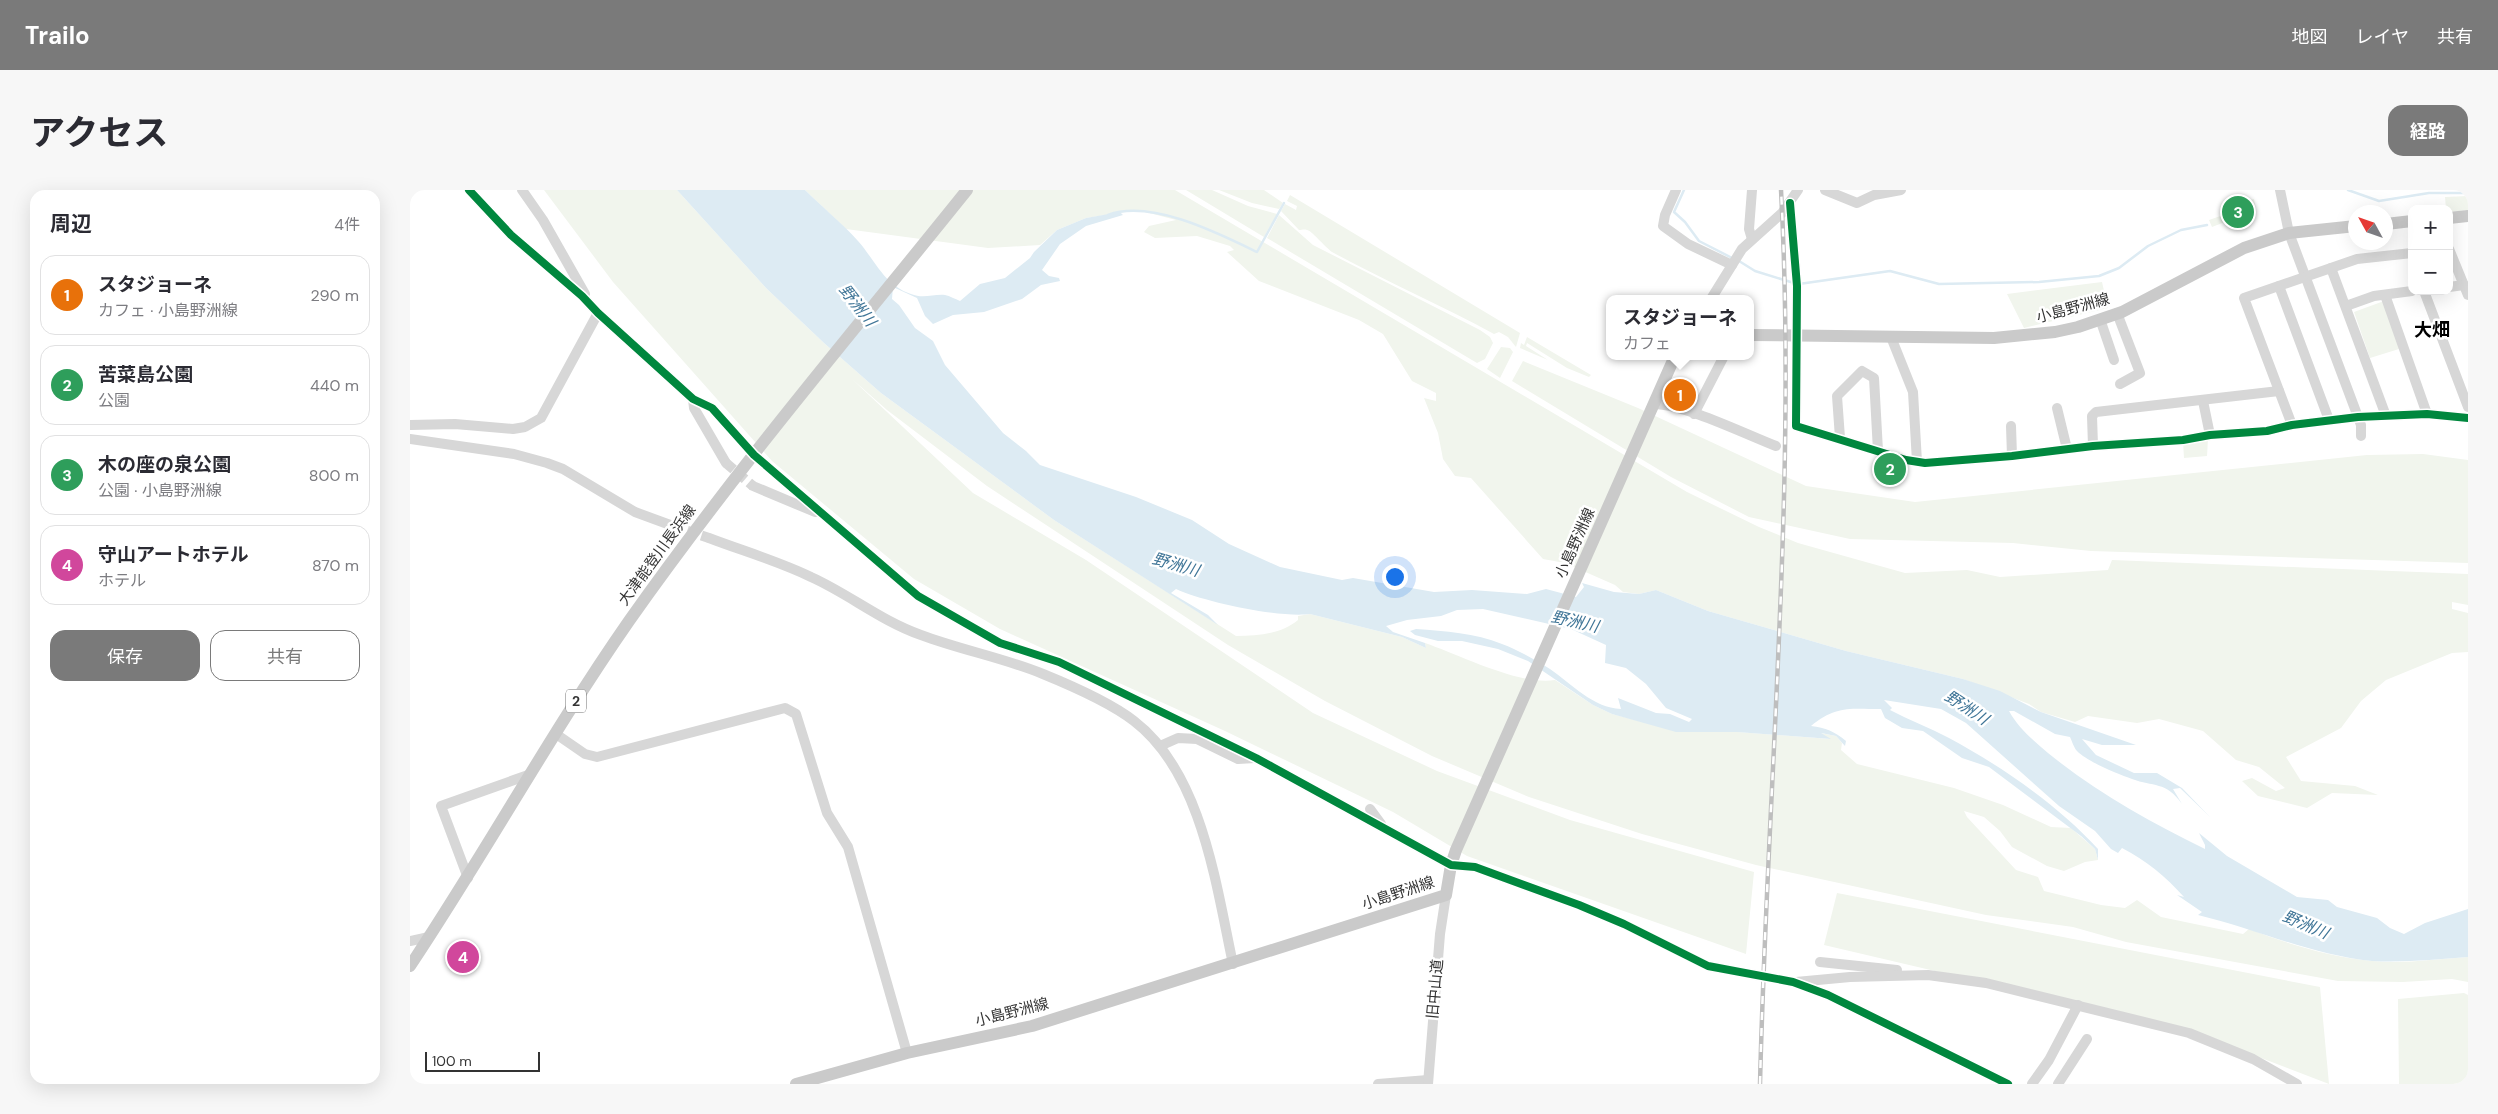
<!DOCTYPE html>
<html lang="ja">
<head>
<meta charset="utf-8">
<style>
  body { margin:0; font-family:"DM Sans","Noto Sans JP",sans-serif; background:#f7f7f7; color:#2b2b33 }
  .controls { position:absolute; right:15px; top:15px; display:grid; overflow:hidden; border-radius:10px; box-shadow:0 5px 20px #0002 }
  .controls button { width:45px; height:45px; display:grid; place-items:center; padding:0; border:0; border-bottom:1px solid #e1e1e2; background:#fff; color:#2b2b33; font:25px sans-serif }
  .compass { position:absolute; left:1938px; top:15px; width:45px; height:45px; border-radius:50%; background:#fff; box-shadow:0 5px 20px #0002; rotate:310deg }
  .scale { position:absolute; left:15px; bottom:12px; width:115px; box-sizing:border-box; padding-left:5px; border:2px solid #333; border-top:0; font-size:14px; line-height:18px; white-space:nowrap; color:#333; -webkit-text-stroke:4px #fff; paint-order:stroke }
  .you { position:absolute; left:984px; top:386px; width:18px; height:18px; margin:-12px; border:4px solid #fff; border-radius:50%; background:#1a73e8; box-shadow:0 0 0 8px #1a73e833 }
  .badge { display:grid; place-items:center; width:32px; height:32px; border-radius:50%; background:#7a7a7a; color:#fff; font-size:16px; font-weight:700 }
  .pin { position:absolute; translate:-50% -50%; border:2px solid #fff; box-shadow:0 1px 5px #0006 }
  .popup { position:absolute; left:1196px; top:105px; width:148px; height:65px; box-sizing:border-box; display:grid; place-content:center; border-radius:10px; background:#fff; filter:drop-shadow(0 1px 4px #0005); font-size:16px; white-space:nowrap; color:#7c7c81 }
  .popup b { font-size:19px; color:#2b2b33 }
  .popup::after { content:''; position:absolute; left:50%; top:100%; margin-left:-10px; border:10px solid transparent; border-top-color:#fff }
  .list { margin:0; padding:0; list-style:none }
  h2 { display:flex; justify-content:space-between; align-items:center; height:65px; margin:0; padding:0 20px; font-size:21px }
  h2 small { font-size:16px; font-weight:400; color:#7c7c81 }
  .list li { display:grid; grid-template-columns:32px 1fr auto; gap:15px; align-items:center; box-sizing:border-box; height:80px; margin:0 10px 10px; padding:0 10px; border:1px solid #e1e1e2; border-radius:15px }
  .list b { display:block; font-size:19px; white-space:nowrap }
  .list p { margin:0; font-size:16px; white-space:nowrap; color:#7c7c81 }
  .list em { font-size:16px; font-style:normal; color:#7c7c81 }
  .actions { display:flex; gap:10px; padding:15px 20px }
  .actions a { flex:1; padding:11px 0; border:1px solid #7a7a7a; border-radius:15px; text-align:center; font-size:18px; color:#7a7a7a }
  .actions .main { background:#7a7a7a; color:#fff }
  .map { position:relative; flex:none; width:2058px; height:894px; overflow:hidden; border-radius:15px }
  header { display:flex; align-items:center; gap:30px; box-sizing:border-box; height:70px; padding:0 25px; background:#7a7a7a; color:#fff }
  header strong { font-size:24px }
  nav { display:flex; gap:28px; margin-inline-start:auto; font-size:18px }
  .intro { display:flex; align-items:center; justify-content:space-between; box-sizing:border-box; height:120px; padding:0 30px }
  h1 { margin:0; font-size:35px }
  .button { padding:12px 22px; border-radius:15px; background:#7a7a7a; color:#fff; font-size:18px; font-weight:700 }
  main { display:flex; gap:30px; padding:0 30px }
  aside { flex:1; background:#fff; border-radius:15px; box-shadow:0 5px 20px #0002 }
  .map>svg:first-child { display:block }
  .green { fill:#f1f5ed }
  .water { fill:#ddebf3 }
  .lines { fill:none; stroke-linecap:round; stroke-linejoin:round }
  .stream { stroke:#ddebf3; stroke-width:2.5 }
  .minor-tunnel { stroke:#d6d6d6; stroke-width:10; stroke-dasharray:10 5; stroke-linecap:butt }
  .minor { stroke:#d7d7d7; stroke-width:10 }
  .major { stroke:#cacaca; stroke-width:12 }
  .rail-casing { stroke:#bebebe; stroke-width:4.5 }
  .rail { stroke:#fff; stroke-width:2.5; stroke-dasharray:8; stroke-linecap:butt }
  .cycleway-casing { stroke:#fff; stroke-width:11 }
  .cycleway { stroke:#00873e; stroke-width:8 }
  .labels { text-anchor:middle; stroke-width:5; stroke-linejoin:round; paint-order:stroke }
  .shield { fill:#fff; stroke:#707070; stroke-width:1 }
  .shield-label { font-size:14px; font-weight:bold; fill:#333 }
  .street-label { font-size:15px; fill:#333; stroke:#fff }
  .water-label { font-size:16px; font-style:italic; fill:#3f7597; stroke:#fff }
  .quarter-label { font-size:18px; font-weight:bold; fill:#000; stroke:#fff }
</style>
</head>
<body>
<header>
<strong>Trailo</strong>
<nav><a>地図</a><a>レイヤ</a><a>共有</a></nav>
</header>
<div class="intro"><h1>アクセス</h1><a class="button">経路</a></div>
<main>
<aside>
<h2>周辺<small>4件</small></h2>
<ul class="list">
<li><span class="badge" style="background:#e8710a">1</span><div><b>スタジョーネ</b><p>カフェ · 小島野洲線</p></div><em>290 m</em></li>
<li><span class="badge" style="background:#2e9e5b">2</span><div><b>苦菜島公園</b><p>公園</p></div><em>440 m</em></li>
<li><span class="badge" style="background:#2e9e5b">3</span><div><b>木の座の泉公園</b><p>公園 · 小島野洲線</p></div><em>800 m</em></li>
<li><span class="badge" style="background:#d1479c">4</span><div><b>守山アートホテル</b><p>ホテル</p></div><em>870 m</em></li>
</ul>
<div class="actions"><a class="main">保存</a><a>共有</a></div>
</aside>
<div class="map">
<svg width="2058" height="894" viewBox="0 0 2058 894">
  <rect width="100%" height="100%" fill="#fff"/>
  <g class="green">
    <path d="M 134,0 L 267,0 L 356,98 L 414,153 L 471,203 L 644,330 L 826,446 C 848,446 871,444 888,430 L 888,426 L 900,424 L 992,447 L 1016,458 L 1015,453 C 1050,465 1110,496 1145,490 L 1183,515 L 1202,524 L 1233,532 L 1327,542 L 1420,549 L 1410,543 L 1426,546 L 1432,553 L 1431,560 L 1447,574 L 1544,598 L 1593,615 L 1641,637 L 1661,638 L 1685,659 L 1688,670 L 1675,672 L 1654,681 L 1637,676 L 1602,657 L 1590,641 L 1574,627 L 1554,621 L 1557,627 L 1606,680 L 1628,687 L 1634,701 L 1691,715 L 1715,718 L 1727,710 L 1751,727 L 1833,744 L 1839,739 C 1878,754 1920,767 1962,771 C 1994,774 2026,769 2058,767 L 2058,792 L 2042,789 L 1993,792 L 1928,791 L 1716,752 L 1663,737 L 1576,725 L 1346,675 L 1232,644 L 1119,607 L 1022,566 L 915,511 L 818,455 L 577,296 L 477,220 L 442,189 L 563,303 L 676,370 L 903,523 L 1027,581 L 1160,630 L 1344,682 L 1336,764 L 1057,666 L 983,622 L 815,541 L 590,439 L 504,389 L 362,271 L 203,92 Z"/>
    <path d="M 395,0 L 765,0 L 1277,302 L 1349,337 L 1388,353 L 1495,383 L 1557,380 L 1590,387 L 1698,380 L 1702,370 L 2058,384 L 2058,415 L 2042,412 L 2042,419 L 2058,423 L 2058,462 L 2042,463 L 1976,490 L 1951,511 L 1931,538 L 1876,567 L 1891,591 L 1945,596 L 1968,605 L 1922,603 L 1897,618 L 1848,606 L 1832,591 L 1842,588 L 1866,601 L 1875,598 L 1849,577 L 1826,570 L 1793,541 L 1749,529 L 1727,533 L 1678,526 L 1665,532 L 1631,522 L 1619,514 L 1553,489 L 1436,461 L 1298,421 L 1246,400 L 1229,404 L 1213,402 L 1205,395 L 1155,373 L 1133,369 L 1061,288 L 1045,286 L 1033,269 L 1028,243 L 1014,208 L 1026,211 L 1026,203 L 1002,191 L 973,144 L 949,130 L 849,91 L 817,62 L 824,60 L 820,56 L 787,46 L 745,48 L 734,42 L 739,36 L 766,30 L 728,20 L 676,28 L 647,40 L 630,55 L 578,58 L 436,39 Z"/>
    <path d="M 776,0 L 802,0 L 838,16 L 867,24 L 854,47 Z"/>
    <path d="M 809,0 L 854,0 L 873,13 L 869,19 L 842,13 Z"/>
    <path d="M 880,5 L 1110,143 L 1106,157 L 1098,147 L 1089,142 L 1084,144 C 1031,115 975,91 922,62 C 915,57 901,40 897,40 C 894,39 892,40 889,40 L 871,21 L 875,14 L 886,20 L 887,16 L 877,11 Z"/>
    <path d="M 2058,6 L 2058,20 L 2039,22 L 2039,19 L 2036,19 L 2035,7 Z"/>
    <path d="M 1844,9 L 1846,20 L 1802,37 L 1799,30 L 1816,24 L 1814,17 Z"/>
    <path d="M 869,25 L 903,55 L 1070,140 L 1080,147 L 1083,153 L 1075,169 L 1067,173 L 857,48 Z"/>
    <path d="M 1692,92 L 1698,118 L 1614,138 L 1597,104 Z"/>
    <path d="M 1974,111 L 1989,159 L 1960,168 L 1944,122 Z"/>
    <path d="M 1117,147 L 1181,185 L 1179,187 L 1157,178 L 1117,153 L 1116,156 L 1138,170 L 1110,158 L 1111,153 L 1114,155 Z"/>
    <path d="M 1091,157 L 1100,158 L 1103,162 L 1090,188 L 1077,179 Z"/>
    <path d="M 1113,171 L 1228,218 L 1396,296 L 1505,312 L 1957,265 L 2013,264 L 2058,270 L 2058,373 L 1681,361 L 1603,353 L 1440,349 L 1339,327 L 1261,287 L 1102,191 Z"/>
    <path d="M 1798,249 L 1797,266 L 1774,268 L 1773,251 Z"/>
    <path d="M 1472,270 L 1492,277 L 1490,291 L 1467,282 Z"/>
    <path d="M 1427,703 L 1910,797 L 1919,894 L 1781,841 L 1414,755 Z"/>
    <path d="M 2054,803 L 2058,805 L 2058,894 L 1989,894 L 1988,809 Z"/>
  </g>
  <path class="water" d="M 267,0 L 395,0 C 412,17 432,33 448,51 C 465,70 474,95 501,104 C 513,109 523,104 535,105 C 540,106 545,109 550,111 L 570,94 L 595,88 L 620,68 L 624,62 L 647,40 L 676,28 L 710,22 L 713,25 L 676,36 L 650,54 L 632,80 L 639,86 L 649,88 L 650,91 L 631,95 L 612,109 L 574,122 L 543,125 L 523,134 L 515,126 L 507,108 L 483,97 L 482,109 L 489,115 L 505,138 L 523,151 L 535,175 L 593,243 L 616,261 L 630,275 L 726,307 L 782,330 L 819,354 L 870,377 L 932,390 L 943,388 L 1024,402 L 1062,400 L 1117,404 L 1136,399 L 1166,407 L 1174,397 L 1172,393 L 1204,402 L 1229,404 L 1246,400 L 1298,421 L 1436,461 L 1553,489 L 1590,501 L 1631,522 L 1726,555 L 1692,555 L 1672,549 L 1686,565 L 1724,583 L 1747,583 L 1772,598 L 1800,627 L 1770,598 L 1763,599 L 1772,614 C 1756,591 1743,597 1722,589 C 1708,584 1678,572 1667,561 C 1664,558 1662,551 1660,547 L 1645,544 L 1604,521 L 1599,521 C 1609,539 1623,550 1638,563 C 1686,602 1740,632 1795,659 L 1795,655 L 1789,643 L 1817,666 L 1887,707 L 1918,710 L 1927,717 L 1967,728 L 1980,738 L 1994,744 L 2015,733 L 2058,719 L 2058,767 C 2026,769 1994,773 1962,771 C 1902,765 1846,739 1788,725 L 1792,722 L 1767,705 L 1774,707 C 1755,686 1737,671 1712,658 L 1708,663 L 1701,659 L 1685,641 L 1649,616 L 1556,533 L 1531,519 L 1474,510 L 1482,518 L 1480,520 C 1499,530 1520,538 1539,548 C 1591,576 1648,615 1688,659 L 1688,670 L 1685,659 L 1671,646 L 1579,577 L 1552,568 L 1513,541 L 1492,538 L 1475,528 L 1471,519 C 1441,519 1426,515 1401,536 C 1416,538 1424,541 1436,551 L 1435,556 L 1426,546 L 1411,543 L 1421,549 L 1327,542 L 1266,542 L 1202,524 L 1183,515 L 1118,471 L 1088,459 L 1052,451 L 1028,451 L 1005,445 L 1000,441 L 1006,439 C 1035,441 1065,443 1092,454 C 1108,460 1126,470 1140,479 C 1162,494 1183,518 1211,519 L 1208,508 L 1246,523 L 1260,524 L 1279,532 L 1282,529 L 1256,518 L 1236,494 L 1216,478 L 1195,473 L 1196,455 L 1161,439 L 1073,419 L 1047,420 L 1031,426 L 997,430 L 976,436 L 983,442 L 1015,453 L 1016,458 L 992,447 L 900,424 C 869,428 794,412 766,399 L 761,403 L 798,425 L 808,435 L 644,330 L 471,203 L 414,153 L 356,98 Z"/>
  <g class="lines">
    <g class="stream">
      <path d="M 1274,0 L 1264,22 L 1275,32 L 1289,51 L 1324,69"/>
      <path d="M 1938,0 L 1969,11 L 2019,3 L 2058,3"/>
      <path d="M 698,25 C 741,9 808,43 847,62 L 874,13"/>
      <path d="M 1329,71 L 1345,81 L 1384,93"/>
      <path d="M 1389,94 L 1480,81 L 1529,94 L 1629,92 L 1689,86 L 1709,78 L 1738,56 L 1771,40 L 1797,35"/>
    </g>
    <g class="minor-tunnel">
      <path d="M 316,273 L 343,296"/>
      <path d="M 263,336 L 299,348"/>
    </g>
    <g class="minor">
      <path d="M 59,0 L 101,45 L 172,106 L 188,123 L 283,209 L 302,218 L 344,265 L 508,406 L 590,453 L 649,472 L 846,568 L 1041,675 L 1065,677 L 1169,715 L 1214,734 L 1298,776 L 1383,792 L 1418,805 L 1598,894"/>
      <path d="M 112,0 L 133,30 L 175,104"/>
      <path d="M 1266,0 L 1255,25 L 1253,36 L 1278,54 L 1322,75"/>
      <path d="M 1415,0 L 1447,13 L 1464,5 L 1491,0"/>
      <path d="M 1870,0 L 1879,43 L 1951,235 L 1951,246"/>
      <path d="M 1380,13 L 1387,96 L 1386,236 L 1496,270 L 1515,273 L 1602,266 L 1683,256 L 1773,250 L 1800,245 L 1857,241 L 1882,235 L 1948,227 L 2017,224 L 2058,228"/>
      <path d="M 1342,49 L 1339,39 L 1342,0"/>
      <path d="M 2039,59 L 2058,105"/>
      <path d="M 1921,78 L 1976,226"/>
      <path d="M 1869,96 L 1919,230"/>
      <path d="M 2039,97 L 2054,95"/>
      <path d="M 2014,101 L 2058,217"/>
      <path d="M 1975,105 L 2017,224"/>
      <path d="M 1301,109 L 1332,59 L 1372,23 L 1388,0"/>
      <path d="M 1936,116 L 1964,106 L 2002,101"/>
      <path d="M 1707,123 L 1730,183 L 1710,194"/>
      <path d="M 1690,129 L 1704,170"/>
      <path d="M 1481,147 L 1503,202 L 1507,272"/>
      <path d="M 283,209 L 284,218 L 316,273"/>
      <path d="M 1793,211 L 1800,245"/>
      <path d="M 1244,214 C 1274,214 1335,244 1366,256"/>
      <path d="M 1647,218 L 1657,259"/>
      <path d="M 1284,224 L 1314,166"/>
      <path d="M 0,235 L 45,234 L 103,239 L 115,237 L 131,228 L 188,123"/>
      <path d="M 1882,235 L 1834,108 L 1947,69 L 2002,63"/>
      <path d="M 1601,236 L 1602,266"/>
      <path d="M 1430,248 L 1427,206 L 1452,181 L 1464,188 L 1468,261"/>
      <path d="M 0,249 L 104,264 L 137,273 L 153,279 L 225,322 L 263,336"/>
      <path d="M 1683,256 L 1682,226 L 1686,222 L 1869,201"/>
      <path d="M 343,296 L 405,322"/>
      <path d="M 299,348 C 333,361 368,371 401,387 C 439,404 471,431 511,445 C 551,460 594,468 633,484 C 660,495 701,513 724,531 C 792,583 806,695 823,774"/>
      <path d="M 146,544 L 175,564 L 187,567 L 375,518 L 386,524 L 417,623 L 438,657 L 497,863"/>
      <path d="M 750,556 L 768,548 L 787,549 L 828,569 L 845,568"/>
      <path d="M 960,619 L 971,634"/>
      <path d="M 58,688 L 31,616 L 121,584"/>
      <path d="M 0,751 L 19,747"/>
      <path d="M 1410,772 L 1487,780"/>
      <path d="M 1386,792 L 1440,787 L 1518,785 L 1576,793 L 1779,843 L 1843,869 L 1887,894"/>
      <path d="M 968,894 L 1018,890"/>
      <path d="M 1018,894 L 1030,744 L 1036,705"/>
      <path d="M 1622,894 L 1639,870 L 1668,815"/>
      <path d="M 1648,894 L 1677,849"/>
    </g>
    <g class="major">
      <path d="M 2039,28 L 2058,26"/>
      <path d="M 1976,34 L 2002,31"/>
      <path d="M 1340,145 L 1584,148 L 1645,142 L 1668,137 L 1712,122 L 1834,58 L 1879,43 L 1946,36"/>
      <path d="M 0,776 C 76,662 141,543 219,431 C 324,282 443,142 557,0"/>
      <path d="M 386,894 L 497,863 L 622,836 L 1036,705 L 1041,675 L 1046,660 L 1265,166"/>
    </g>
    <defs>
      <path id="rail" d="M 1350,894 C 1357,596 1387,298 1371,0"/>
    </defs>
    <use href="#rail" class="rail-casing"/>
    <use href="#rail" class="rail"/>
    <defs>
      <g id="cycleway">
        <path d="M 59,0 L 101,45 L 172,106 L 188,123 L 283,209 L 302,218 L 344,265 L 508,406 L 590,453 L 649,472 L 846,568 L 1041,675 L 1065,677 L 1169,715 L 1214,734 L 1298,776 L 1383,792 L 1418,805 L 1598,894"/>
        <path d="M 1380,13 L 1387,96 L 1386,236 L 1496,270 L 1515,273 L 1602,266 L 1683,256 L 1773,250 L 1800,245 L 1857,241 L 1882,235 L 1948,227 L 2017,224 L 2058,228"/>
      </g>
    </defs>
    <use href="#cycleway" class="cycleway-casing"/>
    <use href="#cycleway" class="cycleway"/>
  </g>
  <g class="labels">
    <rect class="shield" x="156" y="499.5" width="20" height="23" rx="4"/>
    <g class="shield-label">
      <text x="166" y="516">2</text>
    </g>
    <g class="street-label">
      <text transform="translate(1663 118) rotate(-15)" y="5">小島野洲線</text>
      <text transform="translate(1165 353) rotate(-66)" y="5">小島野洲線</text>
      <text transform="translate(247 365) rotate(-54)" y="5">大津能登川長浜線</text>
      <text transform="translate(988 703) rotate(-18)" y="5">小島野洲線</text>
      <text transform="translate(1025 799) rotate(-85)" y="5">旧中山道</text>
      <text transform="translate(602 822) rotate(-14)" y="5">小島野洲線</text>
    </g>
    <g class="water-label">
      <text transform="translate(448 115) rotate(52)" y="6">野洲川</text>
      <text transform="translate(766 374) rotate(16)" y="6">野洲川</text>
      <text transform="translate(1165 431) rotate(13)" y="6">野洲川</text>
      <text transform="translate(1557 517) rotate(33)" y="6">野洲川</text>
      <text transform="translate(1896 734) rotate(23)" y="6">野洲川</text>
    </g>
    <g class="quarter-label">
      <text x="2022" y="146">大畑</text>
    </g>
  </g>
</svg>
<div class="controls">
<button>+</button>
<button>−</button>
</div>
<svg class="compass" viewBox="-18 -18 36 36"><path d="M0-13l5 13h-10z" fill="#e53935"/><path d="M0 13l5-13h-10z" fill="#7c7c81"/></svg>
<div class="scale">100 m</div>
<div class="you"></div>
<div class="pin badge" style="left:1270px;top:205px;background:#e8710a">1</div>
<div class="popup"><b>スタジョーネ</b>カフェ</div>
<div class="pin badge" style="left:1480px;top:279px;background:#2e9e5b">2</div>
<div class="pin badge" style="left:1828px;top:22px;background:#2e9e5b">3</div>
<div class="pin badge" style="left:53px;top:767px;background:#d1479c">4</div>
</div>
</main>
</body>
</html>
